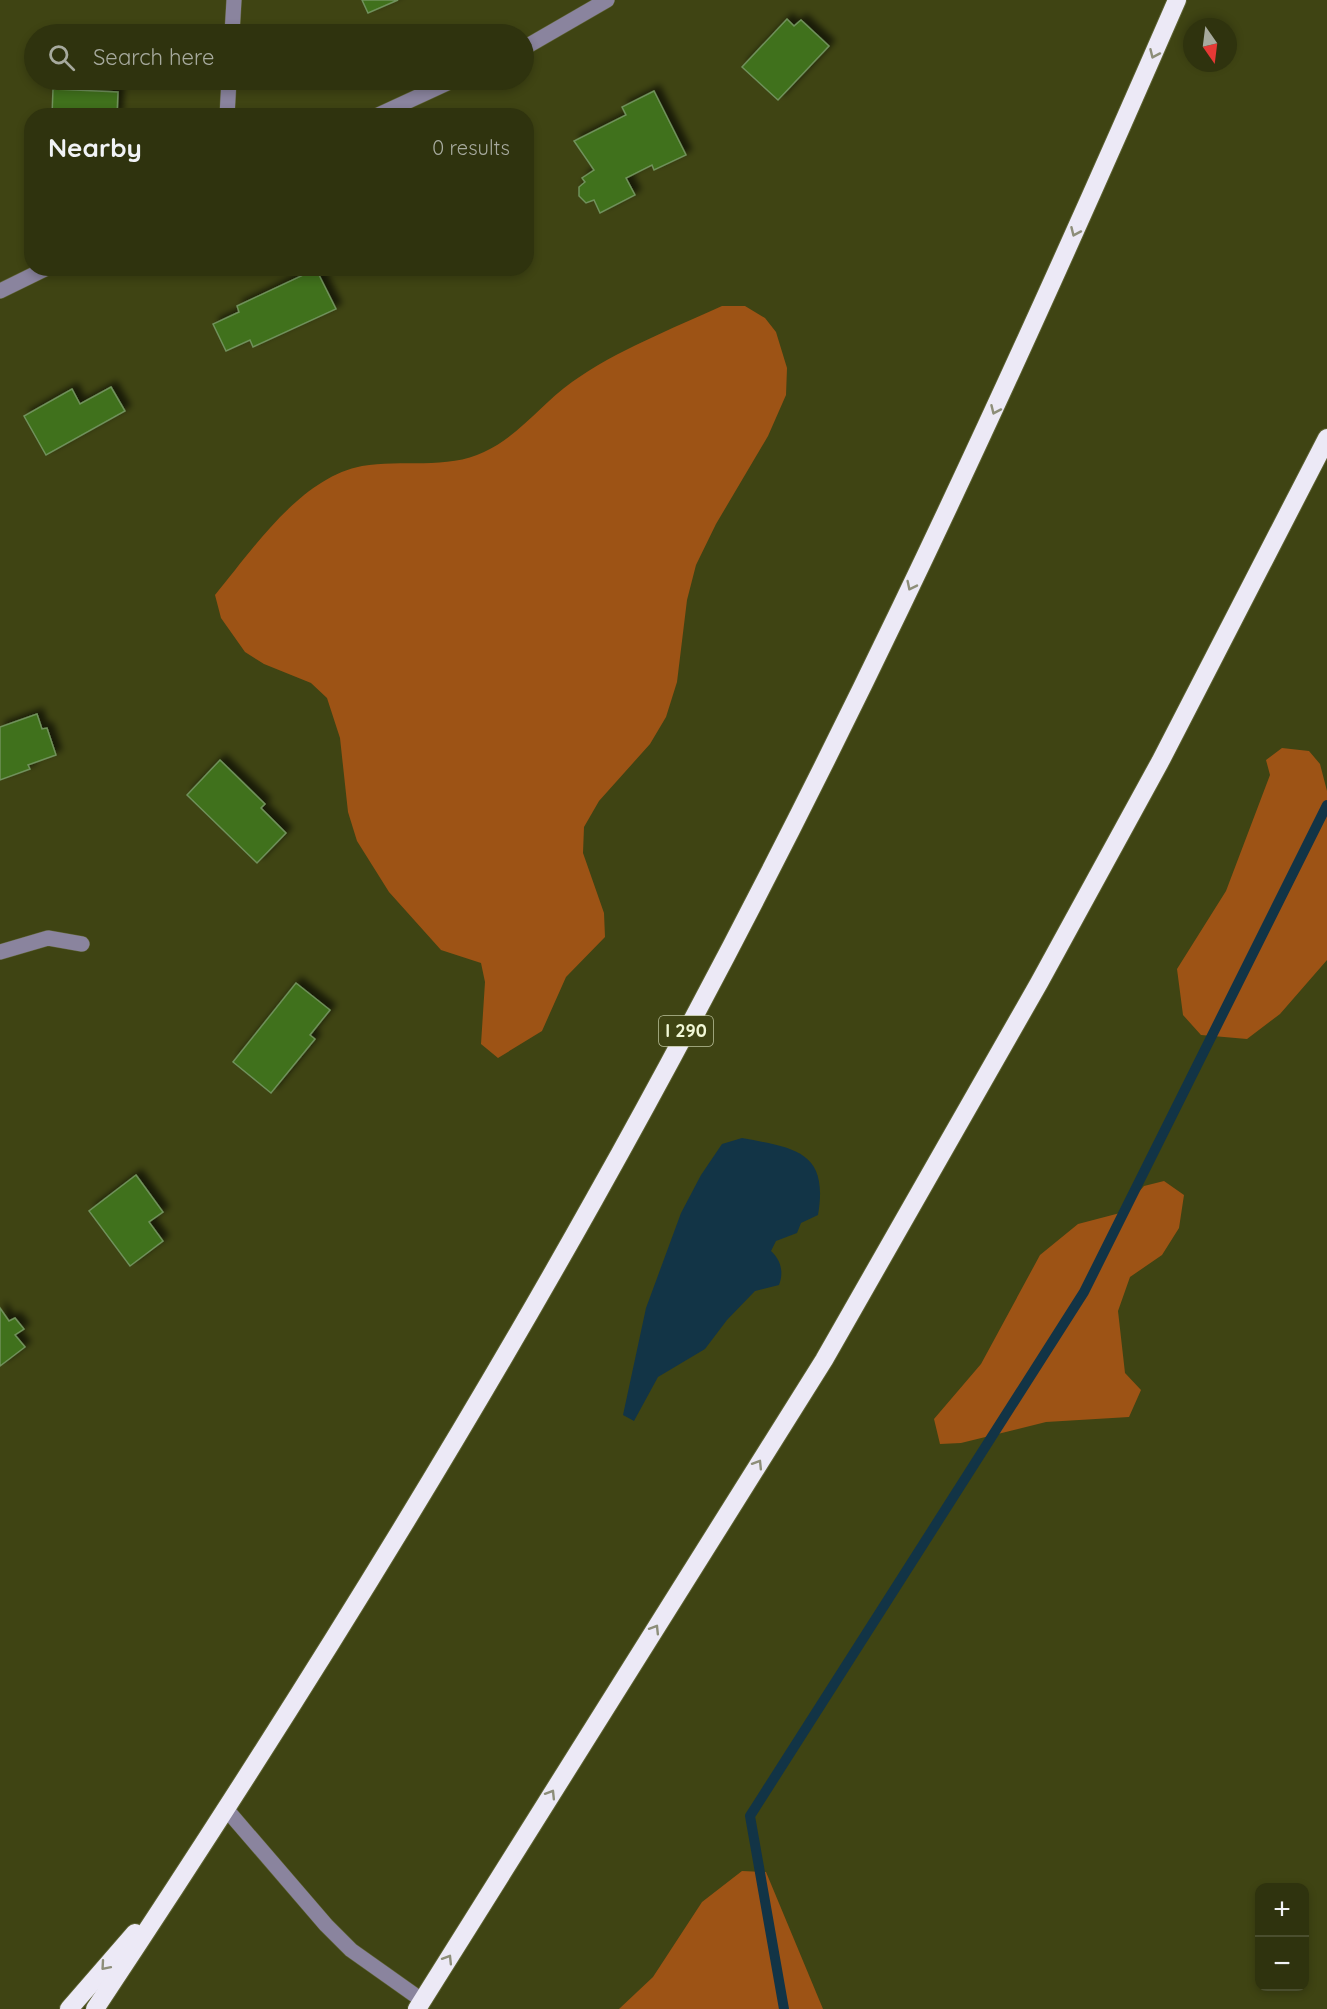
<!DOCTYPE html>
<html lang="en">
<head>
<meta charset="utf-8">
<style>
  body { margin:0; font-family:Quicksand,sans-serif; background:#373b17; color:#f1f3f6 }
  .controls { position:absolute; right:18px; bottom:18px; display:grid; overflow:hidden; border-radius:12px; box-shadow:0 3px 9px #0003 }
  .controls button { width:54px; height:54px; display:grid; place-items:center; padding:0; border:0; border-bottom:2px solid #4a4e2e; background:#2f330e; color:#f1f3f6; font:30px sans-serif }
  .compass { position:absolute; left:1183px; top:18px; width:54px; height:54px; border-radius:50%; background:#2f330e; box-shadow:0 3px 9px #0003; rotate:166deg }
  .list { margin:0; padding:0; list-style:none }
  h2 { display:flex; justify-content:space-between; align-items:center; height:78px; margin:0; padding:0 24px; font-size:26px }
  h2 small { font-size:20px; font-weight:400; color:#a7aa9e }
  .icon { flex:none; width:33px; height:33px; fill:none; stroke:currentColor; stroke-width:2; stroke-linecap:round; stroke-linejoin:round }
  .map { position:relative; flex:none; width:1327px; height:2009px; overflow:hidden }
  .search { position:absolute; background:#2f330e; box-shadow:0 3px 9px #0003; left:24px; top:24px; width:510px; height:66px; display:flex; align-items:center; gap:15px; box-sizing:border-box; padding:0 21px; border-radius:33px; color:#a7aa9e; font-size:22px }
  .panel { position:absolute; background:#2f330e; box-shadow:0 3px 9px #0003; left:24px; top:108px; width:510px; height:168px; border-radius:24px }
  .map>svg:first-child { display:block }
  .green { fill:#9d5315 }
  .water { fill:#123446 }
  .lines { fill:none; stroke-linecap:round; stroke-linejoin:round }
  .stream { stroke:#123446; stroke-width:10 }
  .building { fill:#40711a; stroke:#6f915b; stroke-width:1.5; filter:url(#shadow) }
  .minor-casing { stroke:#5c6132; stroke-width:16 }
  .highway-casing { stroke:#5c6132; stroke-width:20 }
  .minor { stroke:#8a849e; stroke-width:15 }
  .highway { stroke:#ece9f6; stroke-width:18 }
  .oneway { stroke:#8d8e79 }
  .labels { text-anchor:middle; stroke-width:4.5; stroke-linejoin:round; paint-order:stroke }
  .shield { fill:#3f4413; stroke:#bcc29c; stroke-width:1.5 }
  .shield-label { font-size:18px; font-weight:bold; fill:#f2f8d6 }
</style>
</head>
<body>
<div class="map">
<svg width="1327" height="2009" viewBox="0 0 1327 2009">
  <defs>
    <filter id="shadow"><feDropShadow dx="5.5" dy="-5.5" stdDeviation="3" flood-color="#0009"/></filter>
  </defs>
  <rect width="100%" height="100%" fill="#3f4413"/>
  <g class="green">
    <path d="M 722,306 L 745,306 L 765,318 L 776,332 L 787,368 L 786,395 L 768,436 L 716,524 L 696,565 L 687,600 L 677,682 L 666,717 L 650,744 L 599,801 L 584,827 L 583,853 L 604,913 L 605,937 L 566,977 L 542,1031 L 498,1058 L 481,1044 L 485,982 L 481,963 L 441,950 L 389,892 L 357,841 L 348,812 L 340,738 L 327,698 L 311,683 L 264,664 L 245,652 L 221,618 L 215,595 C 253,549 300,478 362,466 C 401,459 447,470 484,452 C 519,436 541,404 572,382 C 617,350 672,329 722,306 Z"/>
    <path d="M 1282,748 L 1309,751 L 1320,764 L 1327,791 L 1327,960 L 1280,1014 L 1247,1039 L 1201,1035 L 1183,1015 L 1177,969 L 1226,891 L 1270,775 L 1266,760 Z"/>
    <path d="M 1164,1181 L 1184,1195 L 1179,1228 L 1162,1255 L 1130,1277 L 1118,1311 L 1125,1373 L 1141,1390 L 1129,1417 L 1046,1422 L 961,1443 L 940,1444 L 934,1419 L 981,1364 L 1040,1255 L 1078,1224 L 1120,1213 L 1144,1186 Z"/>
    <path d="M 742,1871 L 766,1872 L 823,2009 L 619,2009 L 653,1977 L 702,1902 Z"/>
  </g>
  <path class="water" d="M 742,1138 C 795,1148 829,1151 818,1215 L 801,1223 L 797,1233 L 776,1241 L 771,1251 C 781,1260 784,1272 779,1285 L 755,1291 L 727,1320 L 705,1349 L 658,1377 L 634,1421 L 623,1415 L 646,1308 L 681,1213 L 701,1175 L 722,1144 Z"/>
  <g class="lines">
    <path class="stream" d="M 784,2009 L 750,1816 L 1084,1292 L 1327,805"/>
  </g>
  <g class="building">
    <path d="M 362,0 L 398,0 L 368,13 Z"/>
    <path d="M 787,19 L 794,26 L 801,20 L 829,46 L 778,100 L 742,67 Z"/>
    <path d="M 53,89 L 118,92 L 117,116 L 52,116 Z"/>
    <path d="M 654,91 L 686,155 L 654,170 L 652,165 L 626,178 L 635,195 L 600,213 L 594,200 L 586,203 L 579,196 L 579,187 L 585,182 L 582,178 L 594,170 L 574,141 L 626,115 L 622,107 Z"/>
    <path d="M 316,269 L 336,309 L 253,347 L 250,340 L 226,351 L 213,324 L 239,312 L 237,306 Z"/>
    <path d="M 111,387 L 125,411 L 46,455 L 24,416 L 72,389 L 80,404 Z"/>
    <path d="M 37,714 L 42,729 L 47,728 L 56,755 L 28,765 L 30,769 L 0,780 L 0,727 Z"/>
    <path d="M 220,760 L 265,804 L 261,808 L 286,833 L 257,863 L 187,795 Z"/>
    <path d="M 296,983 L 330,1010 L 310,1035 L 315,1039 L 271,1093 L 233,1062 Z"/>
    <path d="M 136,1175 L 163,1212 L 149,1222 L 163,1241 L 130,1266 L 89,1211 Z"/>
    <path d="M 0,1308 L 9,1321 L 15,1318 L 24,1329 L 15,1335 L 25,1347 L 0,1366 Z"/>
  </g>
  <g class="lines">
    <defs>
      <g id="minor">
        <path d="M 232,34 L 234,0"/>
        <path d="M 524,48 L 607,0"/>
        <path d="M 227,116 L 229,80"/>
        <path d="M 376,116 L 454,80"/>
        <path d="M 0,291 L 47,268"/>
        <path d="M 0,952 L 48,938 L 82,944"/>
        <path d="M 227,1810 L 326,1925 L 351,1950 L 423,2001"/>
      </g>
      <g id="highway">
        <path d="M 69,2009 L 135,1933"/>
        <path d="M 95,2009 C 271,1744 440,1475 595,1198 C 813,810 1000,407 1177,0"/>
        <path d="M 417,2009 L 824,1360 L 1039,983 L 1160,762 L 1327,438"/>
      </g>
    </defs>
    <use href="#minor" class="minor-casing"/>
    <use href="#highway" class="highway-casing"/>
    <use href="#minor" class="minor"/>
    <use href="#highway" class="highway"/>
  </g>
  <defs><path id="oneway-chevron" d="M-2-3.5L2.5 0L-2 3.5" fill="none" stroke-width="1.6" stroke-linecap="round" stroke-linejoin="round" transform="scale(1.5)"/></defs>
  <g class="oneway">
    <use href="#oneway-chevron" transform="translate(1154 54) rotate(114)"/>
    <use href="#oneway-chevron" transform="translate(1075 232) rotate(114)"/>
    <use href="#oneway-chevron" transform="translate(995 410) rotate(114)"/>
    <use href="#oneway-chevron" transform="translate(911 586) rotate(116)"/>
    <use href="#oneway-chevron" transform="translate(758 1464) rotate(-58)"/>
    <use href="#oneway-chevron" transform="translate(655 1629) rotate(-58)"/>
    <use href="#oneway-chevron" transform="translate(551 1794) rotate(-58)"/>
    <use href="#oneway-chevron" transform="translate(448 1959) rotate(-58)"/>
    <use href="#oneway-chevron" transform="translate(105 1966) rotate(131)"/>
  </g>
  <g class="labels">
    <rect class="shield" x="659" y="1016" width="54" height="30" rx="4.5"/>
    <g class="shield-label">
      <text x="686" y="1037">I 290</text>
    </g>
  </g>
</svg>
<div class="controls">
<button>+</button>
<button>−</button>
</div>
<svg class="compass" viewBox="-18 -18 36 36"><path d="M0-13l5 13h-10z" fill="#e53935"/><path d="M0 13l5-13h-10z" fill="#a7aa9e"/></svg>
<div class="search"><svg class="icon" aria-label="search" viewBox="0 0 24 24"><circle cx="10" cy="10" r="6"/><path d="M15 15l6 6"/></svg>Search here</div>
<section class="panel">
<h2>Nearby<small>0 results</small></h2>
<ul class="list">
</ul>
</section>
</div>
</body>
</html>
